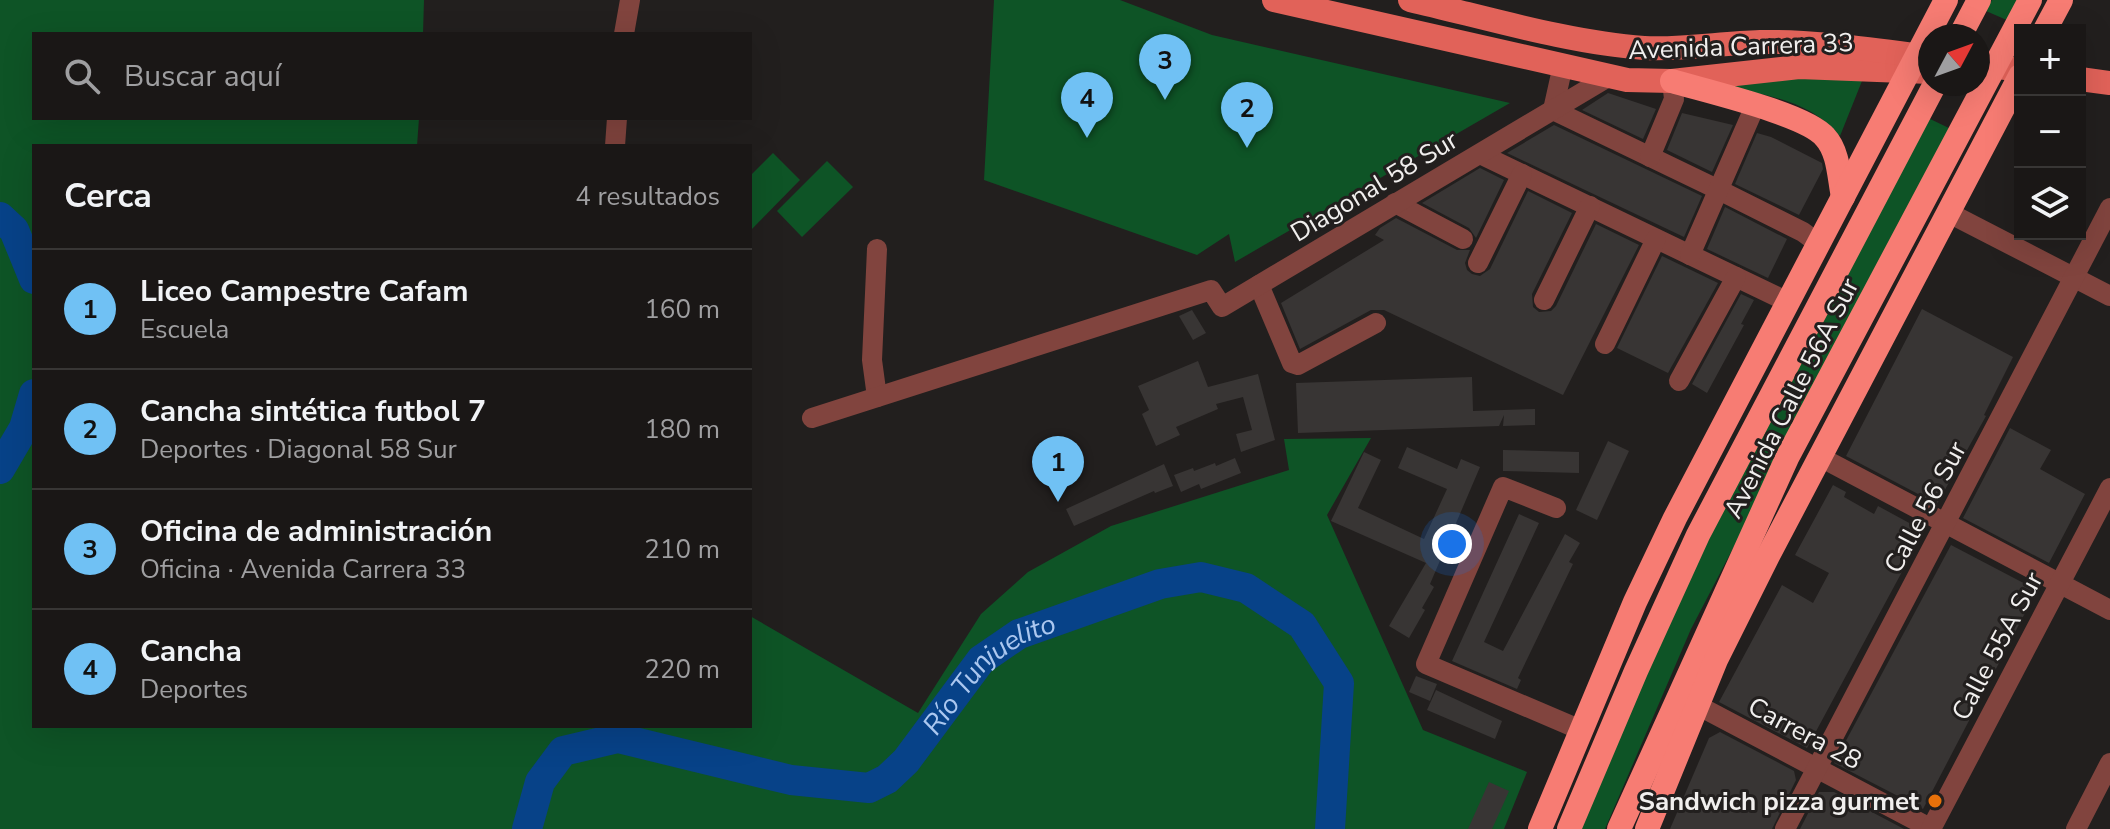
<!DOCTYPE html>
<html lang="es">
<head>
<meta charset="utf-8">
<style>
  body { margin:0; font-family:"Nunito Sans",sans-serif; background:#23201f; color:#f1f3f6 }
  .controls { position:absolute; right:24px; top:24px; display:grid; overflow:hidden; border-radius:0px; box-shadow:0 8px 32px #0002 }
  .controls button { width:72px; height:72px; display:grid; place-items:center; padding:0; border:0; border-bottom:2px solid #383635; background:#1a1716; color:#f1f3f6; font:40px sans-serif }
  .compass { position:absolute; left:1918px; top:24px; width:72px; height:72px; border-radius:50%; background:#1a1716; box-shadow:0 8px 32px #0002; rotate:49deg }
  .you { position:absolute; left:1452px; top:544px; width:28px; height:28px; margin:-20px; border:6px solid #fff; border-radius:50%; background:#1a73e8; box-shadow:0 0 0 12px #1a73e833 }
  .badge { display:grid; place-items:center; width:52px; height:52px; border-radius:50%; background:#70c1f4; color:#111; font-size:26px; font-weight:700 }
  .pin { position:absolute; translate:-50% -66px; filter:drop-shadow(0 2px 4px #0008) }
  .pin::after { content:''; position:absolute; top:42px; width:28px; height:24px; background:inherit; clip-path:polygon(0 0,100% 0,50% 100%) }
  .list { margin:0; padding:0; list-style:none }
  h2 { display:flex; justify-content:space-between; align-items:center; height:104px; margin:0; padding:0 32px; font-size:34px }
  h2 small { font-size:26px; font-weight:400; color:#9f9fa1 }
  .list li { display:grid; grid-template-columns:52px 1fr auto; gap:24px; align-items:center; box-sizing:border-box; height:120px; padding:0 32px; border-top:2px solid #383635 }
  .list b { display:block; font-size:30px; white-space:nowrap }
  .list p { margin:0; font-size:26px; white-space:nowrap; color:#9f9fa1 }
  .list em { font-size:26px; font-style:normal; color:#9f9fa1 }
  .icon { flex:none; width:44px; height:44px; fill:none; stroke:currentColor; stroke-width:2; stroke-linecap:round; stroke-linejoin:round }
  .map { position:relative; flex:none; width:2110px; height:829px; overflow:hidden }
  .search { position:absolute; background:#1a1716; box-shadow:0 8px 32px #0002; left:32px; top:32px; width:720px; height:88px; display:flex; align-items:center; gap:20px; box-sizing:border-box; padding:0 28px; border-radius:0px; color:#9f9fa1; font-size:30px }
  .panel { position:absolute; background:#1a1716; box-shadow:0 8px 32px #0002; left:32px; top:144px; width:720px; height:584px; border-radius:0px }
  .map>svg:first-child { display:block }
  .green { fill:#0e5426 }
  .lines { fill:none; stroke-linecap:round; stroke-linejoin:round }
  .river { stroke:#074288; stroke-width:30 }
  .building { fill:#383534 }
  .minor { stroke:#81443e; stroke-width:20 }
  .major { stroke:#e16259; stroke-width:24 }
  .highway { stroke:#f77c73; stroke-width:24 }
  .food-dot { fill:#e8710a; stroke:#221f1e; stroke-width:3 }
  .labels { text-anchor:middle; stroke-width:6; stroke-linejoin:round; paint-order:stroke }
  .street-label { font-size:26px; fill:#f1efee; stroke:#221f1e }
  .poi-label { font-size:26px; font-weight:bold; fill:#f1efee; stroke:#221f1e; text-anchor:end }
  .water-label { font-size:28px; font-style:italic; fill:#abc7ef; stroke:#221f1e }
</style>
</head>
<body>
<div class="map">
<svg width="2110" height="829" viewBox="0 0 2110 829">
  <rect width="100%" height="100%" fill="#221f1e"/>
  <g class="green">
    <path d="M 0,0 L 424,0 L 423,34 L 34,34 L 34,118 L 419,118 L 417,146 L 34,146 L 34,726 L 750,726 L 750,616 L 918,713 L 981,614 L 1028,572 L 1111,526 L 1289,470 L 1284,439 L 1371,438 L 1327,515 L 1423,730 L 1527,772 L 1504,829 L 0,829 Z"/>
    <path d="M 994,0 L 1120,0 L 1212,35 L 1510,103 L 1235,262 L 1229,234 L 1197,255 L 984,180 Z"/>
    <path d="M 1992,0 L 2020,0 L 2009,21 L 1986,11 Z"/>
    <path d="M 1807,77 L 1862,81 L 1840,136 C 1808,99 1765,95 1720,86 Z"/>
    <path d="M 1926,117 L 1951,129 L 1691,629 L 1605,829 L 1579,829 L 1639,684 L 1710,534 Z"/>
    <path d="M 773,153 L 800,180 L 750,231 L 750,176 Z"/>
    <path d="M 827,161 L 853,187 L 802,237 L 777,211 Z"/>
  </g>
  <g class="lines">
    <g class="river">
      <path d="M 0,217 L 14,230 L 34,279"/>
      <path d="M 0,469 L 24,428 L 34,394"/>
      <path id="s1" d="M 527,829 L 540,782 L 563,751 L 618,738 L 791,780 L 869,788 L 887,779 L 906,761 L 981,660 L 1019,634 L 1160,584 L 1201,577 L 1246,588 L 1302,625 L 1339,683 L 1330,829"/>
    </g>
  </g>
  <g class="building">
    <path d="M 1608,93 L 1656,109 L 1643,139 L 1582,110 Z"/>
    <path d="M 1682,113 L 1733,125 L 1712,172 L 1667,150 Z"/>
    <path d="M 1554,125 L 1702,196 L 1684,237 L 1507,153 Z"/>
    <path d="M 1757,133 L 1771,137 L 1822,163 L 1823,169 L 1799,215 L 1735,184 Z"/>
    <path d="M 1480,168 L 1504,180 L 1476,238 L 1469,228 L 1422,203 Z"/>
    <path d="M 1528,191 L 1572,213 L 1532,294 L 1533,307 L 1539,312 L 1551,311 L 1556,306 L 1596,224 L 1639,245 L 1563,395 L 1384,310 L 1371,310 L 1300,349 L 1281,303 L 1384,240 L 1375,235 L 1380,228 L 1396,218 L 1457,250 L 1470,250 L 1465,263 L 1467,270 L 1472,274 L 1480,276 L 1490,269 Z"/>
    <path d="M 1725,207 L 1787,239 L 1768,278 L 1707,249 Z"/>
    <path d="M 1662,256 L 1718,283 L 1668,373 L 1617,348 Z"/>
    <path d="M 1741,294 L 1754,300 L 1741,324 L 1744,325 L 1707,393 L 1692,384 Z"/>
    <path d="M 1922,309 L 2013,357 L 1984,415 L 1986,416 L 1937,504 L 1846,456 Z"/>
    <path d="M 1192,310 L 1206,333 L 1193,340 L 1179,316 Z"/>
    <path d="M 1198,361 L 1208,387 L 1258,374 L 1275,440 L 1241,452 L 1236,434 L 1252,430 L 1243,397 L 1216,404 L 1218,409 L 1176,427 L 1180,435 L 1156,446 L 1142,414 L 1149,410 L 1138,386 Z"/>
    <path d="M 1472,377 L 1473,411 L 1535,409 L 1535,425 L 1503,426 L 1504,415 L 1499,426 L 1298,433 L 1296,383 Z"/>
    <path d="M 2010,428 L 2051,450 L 2040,469 L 2085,494 L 2049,563 L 1963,518 Z"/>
    <path d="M 1608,441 L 1629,451 L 1597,520 L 1576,510 Z"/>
    <path d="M 1407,447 L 1457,469 L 1461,459 L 1480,467 L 1430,584 L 1434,587 L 1422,608 L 1425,610 L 1409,638 L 1389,626 L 1426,563 L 1331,521 L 1364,452 L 1381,460 L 1358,508 L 1424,539 L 1447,489 L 1398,468 Z"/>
    <path d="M 1503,450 L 1579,452 L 1579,473 L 1503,471 Z"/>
    <path d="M 1235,458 L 1241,473 L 1201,489 L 1199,484 L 1181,492 L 1174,475 L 1193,468 L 1194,471 L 1215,463 L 1216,466 Z"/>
    <path d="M 1164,464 L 1173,486 L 1155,493 L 1154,491 L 1074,526 L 1066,509 Z"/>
    <path d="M 1833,485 L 1846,492 L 1844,497 L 1874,514 L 1878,506 L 1924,531 L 1807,748 L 1719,702 L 1782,585 L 1813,603 L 1829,573 L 1795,555 Z"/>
    <path d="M 1519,514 L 1539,523 L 1484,642 L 1503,651 L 1565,534 L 1580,543 L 1569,562 L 1573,564 L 1518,678 L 1521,680 L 1517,689 L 1452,661 Z"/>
    <path d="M 1951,545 L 2037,590 L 1923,809 L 1834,763 Z"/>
    <path d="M 1416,676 L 1437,684 L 1430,701 L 1409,692 Z"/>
    <path d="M 1436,690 L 1502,721 L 1495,739 L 1427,710 Z"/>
    <path d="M 1720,732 L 1794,771 L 1796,780 L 1772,829 L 1670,829 L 1709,738 Z"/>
    <path d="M 1489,782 L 1509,791 L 1502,807 L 1492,829 L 1468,829 Z"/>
    <path d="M 1819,792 L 1834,792 L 1904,829 L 1800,829 Z"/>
  </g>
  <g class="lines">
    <g class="minor">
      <path d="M 624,34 L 630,0"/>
      <path d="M 1563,65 L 1553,110 L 1717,189 L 1803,232 L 1819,244"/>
      <path d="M 615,146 L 617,118"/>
      <path d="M 1480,154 L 1788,302"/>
      <path d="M 1650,157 L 1674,99 L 1672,81"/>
      <path d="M 1395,203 L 1463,239"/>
      <path d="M 1949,213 L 2110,296"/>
      <path d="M 1690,255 L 1755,106"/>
      <path d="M 1478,263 L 1522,174"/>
      <path d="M 1259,285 L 1292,363 L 1298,365 L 1376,323"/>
      <path d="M 1544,300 L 1590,206"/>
      <path d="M 1605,344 L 1656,239"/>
      <path d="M 1679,381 L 1736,277"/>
      <path d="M 877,397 L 872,360 L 877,249"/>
      <path d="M 812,418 L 1211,290 L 1222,307 L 1610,76"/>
      <path d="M 1820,457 L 2110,610"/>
      <path d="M 1556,508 L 1503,487 L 1426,664 L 1581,730"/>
      <path d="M 1697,705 L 1932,829"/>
      <path d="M 1785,829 L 2110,208"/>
      <path d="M 1931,829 L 2110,488"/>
      <path d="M 2076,829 L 2110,763"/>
    </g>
    <g class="major">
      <path d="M 1274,0 L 1627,80 L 1672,81 L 1799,67 L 1930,72"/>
      <path d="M 1410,0 C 1484,17 1570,43 1644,48 C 1683,50 1721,43 1760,42 C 1817,41 1873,50 1930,57"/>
      <path d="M 1978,64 L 2020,70"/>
      <path d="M 2080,79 L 2110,83"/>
    </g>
    <g class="highway">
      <path d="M 2045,30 L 2061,0"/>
      <path d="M 1960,36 L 1979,0"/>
      <path d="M 1672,81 C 1705,91 1806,114 1825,137 C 1839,152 1839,178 1843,197"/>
      <path d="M 1540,829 L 1635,602 L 1675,518 L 1946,0"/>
      <path d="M 1569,829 L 1636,671 L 1698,535 L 1935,84"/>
      <path d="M 1619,829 L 1787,458 L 2030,0"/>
      <path d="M 1647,829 L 1716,660 L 1768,556 L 2020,76"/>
    </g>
  </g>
  <circle class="food-dot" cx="1935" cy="801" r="8"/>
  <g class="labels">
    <g class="street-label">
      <text transform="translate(1741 46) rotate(-2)" y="9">Avenida Carrera 33</text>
      <text transform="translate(1374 186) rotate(-31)" y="9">Diagonal 58 Sur</text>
      <text transform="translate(1791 398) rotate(-63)" y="9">Avenida Calle 56A Sur</text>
      <text transform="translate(1925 507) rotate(-62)" y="9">Calle 56 Sur</text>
      <text transform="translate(1997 646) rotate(-62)" y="9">Calle 55A Sur</text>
      <text transform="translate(1805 733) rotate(28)" y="9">Carrera 28</text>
    </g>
    <g class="poi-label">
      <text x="1919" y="810">Sandwich pizza gurmet</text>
    </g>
    <g class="water-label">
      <text dy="10" stroke="none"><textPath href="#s1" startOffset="570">Río Tunjuelito</textPath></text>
    </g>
  </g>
</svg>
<div class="controls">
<button>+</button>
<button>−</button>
<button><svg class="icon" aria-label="layers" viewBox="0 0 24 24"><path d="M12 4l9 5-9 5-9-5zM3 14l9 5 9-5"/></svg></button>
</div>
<svg class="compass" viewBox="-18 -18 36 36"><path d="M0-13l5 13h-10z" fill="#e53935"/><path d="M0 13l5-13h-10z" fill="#9f9fa1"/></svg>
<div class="you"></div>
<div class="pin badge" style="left:1058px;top:502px">1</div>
<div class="pin badge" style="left:1247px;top:148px">2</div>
<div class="pin badge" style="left:1165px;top:100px">3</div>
<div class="pin badge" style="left:1087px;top:138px">4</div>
<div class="search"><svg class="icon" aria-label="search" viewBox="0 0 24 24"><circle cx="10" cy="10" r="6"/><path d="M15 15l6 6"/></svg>Buscar aquí</div>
<section class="panel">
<h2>Cerca<small>4 resultados</small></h2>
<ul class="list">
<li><span class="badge">1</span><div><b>Liceo Campestre Cafam</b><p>Escuela</p></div><em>160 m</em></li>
<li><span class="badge">2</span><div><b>Cancha sintética futbol 7</b><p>Deportes · Diagonal 58 Sur</p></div><em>180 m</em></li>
<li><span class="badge">3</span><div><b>Oficina de administración</b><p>Oficina · Avenida Carrera 33</p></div><em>210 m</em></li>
<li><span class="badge">4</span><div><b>Cancha</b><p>Deportes</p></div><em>220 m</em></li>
</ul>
</section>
</div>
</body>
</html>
